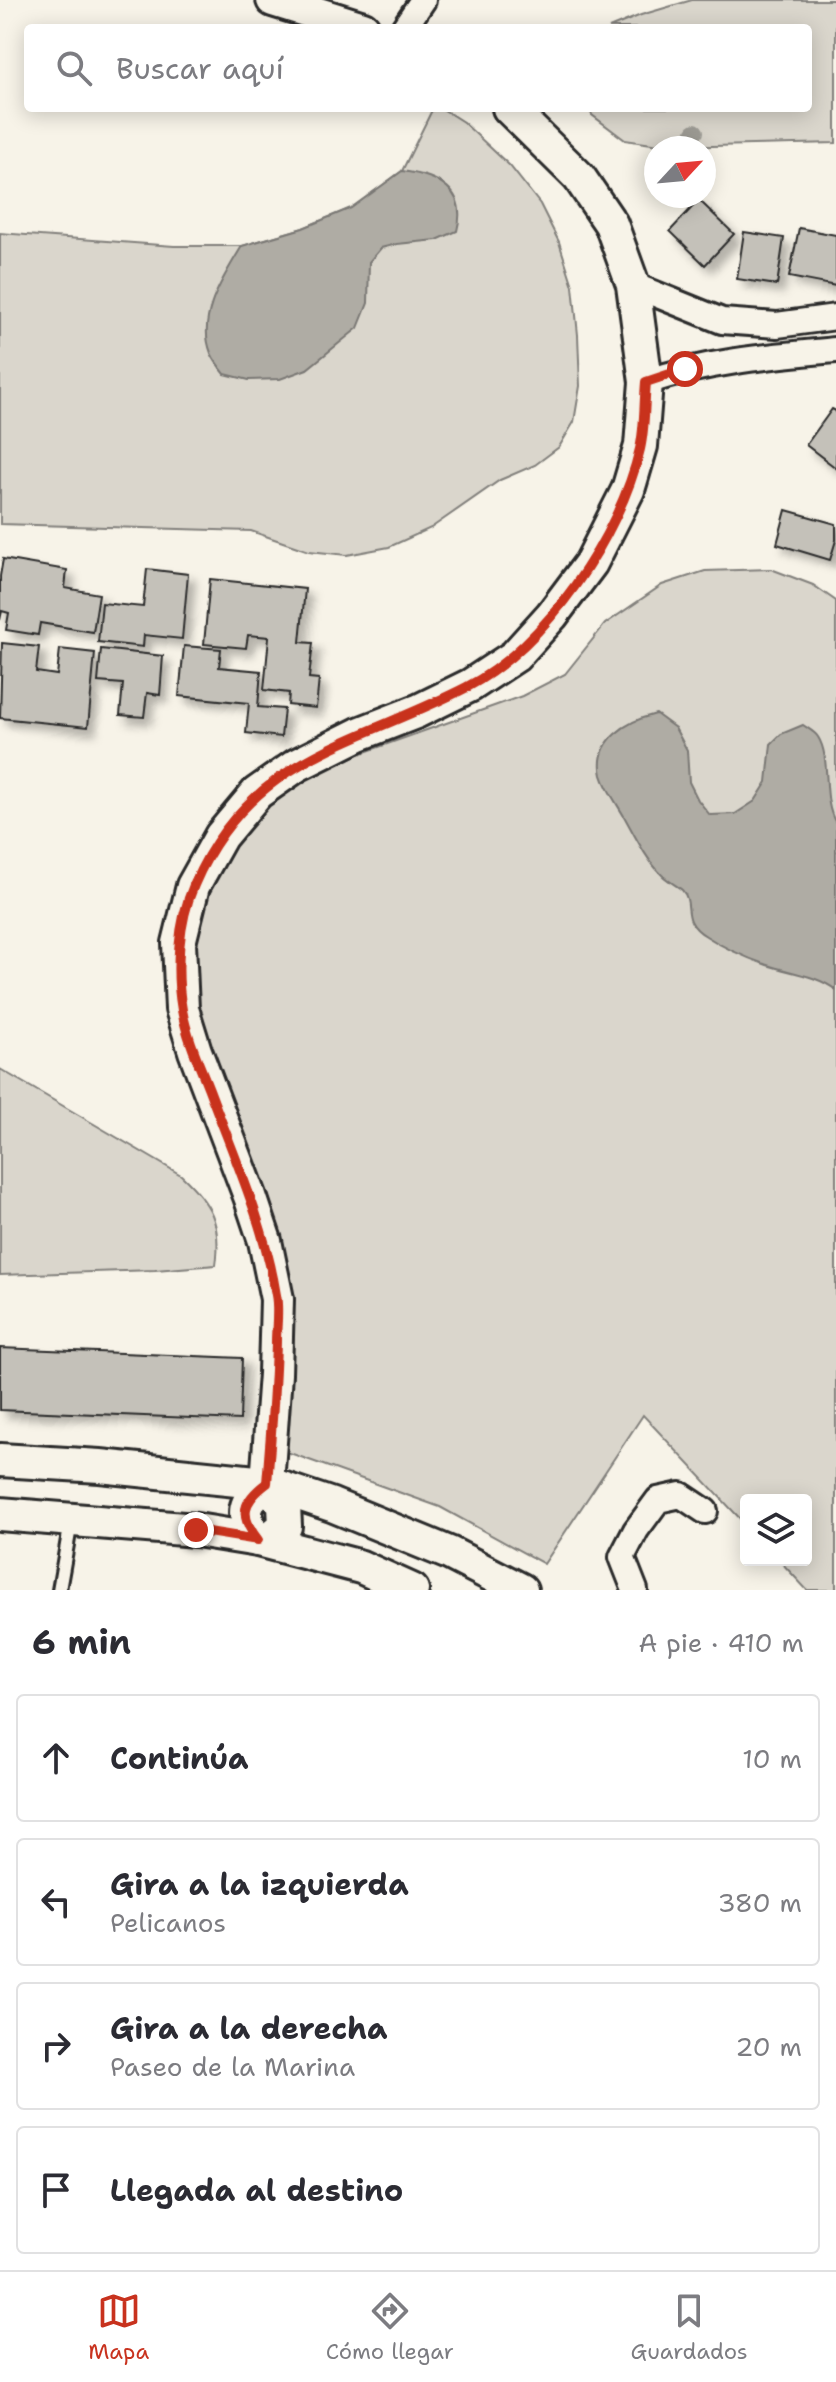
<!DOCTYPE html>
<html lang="es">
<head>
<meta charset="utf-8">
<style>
  body { margin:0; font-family:"Shantell Sans",sans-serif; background:#f7f7f7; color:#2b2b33 }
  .controls { position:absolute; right:24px; bottom:24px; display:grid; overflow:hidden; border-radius:8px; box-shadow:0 4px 20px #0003 }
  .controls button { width:72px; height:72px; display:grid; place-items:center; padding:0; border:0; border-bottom:2px solid #e1e1e2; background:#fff; color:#2b2b33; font:40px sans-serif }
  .compass { position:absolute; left:644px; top:136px; width:72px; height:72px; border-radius:50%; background:#fff; box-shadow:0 4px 20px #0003; rotate:64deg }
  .stop { position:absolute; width:24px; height:24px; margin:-18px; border:6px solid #c8321e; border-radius:50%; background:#fff }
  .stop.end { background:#c8321e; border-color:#fff; box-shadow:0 2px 8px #0008 }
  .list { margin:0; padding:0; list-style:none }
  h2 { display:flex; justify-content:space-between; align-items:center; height:104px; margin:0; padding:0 32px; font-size:34px }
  h2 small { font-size:26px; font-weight:400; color:#7c7c81 }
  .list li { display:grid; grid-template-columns:52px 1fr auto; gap:24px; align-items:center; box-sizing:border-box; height:128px; margin:0 16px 16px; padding:0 16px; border:2px solid #e1e1e2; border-radius:8px }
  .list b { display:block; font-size:30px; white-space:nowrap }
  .list p { margin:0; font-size:26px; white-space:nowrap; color:#7c7c81 }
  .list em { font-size:26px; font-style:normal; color:#7c7c81 }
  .icon { flex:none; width:44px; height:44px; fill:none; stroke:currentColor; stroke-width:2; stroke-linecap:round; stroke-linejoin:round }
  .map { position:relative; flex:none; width:836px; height:1590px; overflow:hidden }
  .search { position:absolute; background:#fff; box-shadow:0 4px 20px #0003; left:24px; right:24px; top:24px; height:88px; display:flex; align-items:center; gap:20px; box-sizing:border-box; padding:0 28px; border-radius:8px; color:#7c7c81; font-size:30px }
  .sheet { height:680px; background:#fff }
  nav { display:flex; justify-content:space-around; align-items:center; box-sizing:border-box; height:112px; border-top:2px solid #e1e1e2; background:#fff; font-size:22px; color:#7c7c81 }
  nav a { display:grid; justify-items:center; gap:4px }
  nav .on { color:#c8321e }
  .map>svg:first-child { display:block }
  .green { fill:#dad6cc; stroke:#82807c; stroke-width:2 }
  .water { fill:#afaca4; stroke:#7a7874; stroke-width:2 }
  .building { fill:#c4c1b9; stroke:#2b2b2b; stroke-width:2; filter:url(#shadow) }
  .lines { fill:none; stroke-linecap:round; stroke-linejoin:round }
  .service-casing { stroke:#2b2b2b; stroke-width:18 }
  .minor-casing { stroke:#2b2b2b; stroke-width:30 }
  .tertiary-casing { stroke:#2b2b2b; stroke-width:38 }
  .service { stroke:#f7f3e8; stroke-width:12 }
  .minor { stroke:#f7f3e8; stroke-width:24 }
  .tertiary { stroke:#f7f3e8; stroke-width:32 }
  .tree { fill:#9f9d96 }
  .route { stroke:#c8321e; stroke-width:10 }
</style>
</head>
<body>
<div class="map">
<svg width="836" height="1590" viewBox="0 0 836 1590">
  <defs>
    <filter id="shadow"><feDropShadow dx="7" dy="7" stdDeviation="4" flood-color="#0004"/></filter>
  </defs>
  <rect width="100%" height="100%" fill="#f7f3e8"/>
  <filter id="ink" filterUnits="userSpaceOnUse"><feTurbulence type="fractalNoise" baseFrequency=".0125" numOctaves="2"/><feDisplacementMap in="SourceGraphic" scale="16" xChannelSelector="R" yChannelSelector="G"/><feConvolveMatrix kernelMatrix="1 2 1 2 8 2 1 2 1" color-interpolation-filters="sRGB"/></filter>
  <g filter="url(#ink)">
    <g class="green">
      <path d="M 692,0 L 836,0 L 836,143 L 672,147 L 625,140 L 592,115 L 589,108 L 808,108 L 808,28 L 609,28 L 641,15 Z"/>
      <path d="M 433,108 L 441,108 L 463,122 L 510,166 L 540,204 L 559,242 L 573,286 L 578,335 L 580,386 L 574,422 L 559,447 L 535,465 L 500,480 L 431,528 L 389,547 L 347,555 L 309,551 L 251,531 L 0,524 L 0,233 L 174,246 L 242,246 L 303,228 L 352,208 L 402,171 Z"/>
      <path d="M 771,569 L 813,585 L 836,601 L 836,1590 L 807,1590 L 779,1560 L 806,1560 L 806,1500 L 746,1500 L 746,1525 L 643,1415 L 544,1564 L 440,1507 L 287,1452 L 277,1277 L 194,1025 L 190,940 L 213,860 L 255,802 L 317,769 L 522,696 L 565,674 L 605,624 L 662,585 L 705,571 Z"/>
      <path d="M 0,1069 L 181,1175 C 211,1203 222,1223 216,1265 L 155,1270 L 0,1275 Z"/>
    </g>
    <g class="water">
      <path d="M 402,171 C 438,176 468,189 457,231 L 437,240 L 397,244 L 381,248 L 369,262 L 368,303 L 358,328 L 307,369 L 280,379 L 249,380 L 225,374 C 220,368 214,360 211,353 C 196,316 224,277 242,246 L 303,228 L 351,208 Z"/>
      <path d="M 656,714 L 675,728 L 687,750 L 689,782 L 698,800 L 710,815 L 735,814 L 755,801 L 767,782 L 771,744 L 781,734 L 803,725 C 807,728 815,732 818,737 C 832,759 821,800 836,823 L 836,990 C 816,975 791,973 767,965 C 747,958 724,948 706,936 C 679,920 695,904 682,890 C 676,885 668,881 662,875 C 646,859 636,838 625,818 C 618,805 606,789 602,775 C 594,740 627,721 656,714 Z"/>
    </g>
    <g class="building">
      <path d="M 699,200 L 734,234 L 705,265 L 670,231 Z"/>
      <path d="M 799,228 L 836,235 L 836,286 L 789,277 Z"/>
      <path d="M 744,232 L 784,238 L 777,285 L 737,279 Z"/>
      <path d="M 832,409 L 836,411 L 836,468 L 806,445 Z"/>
      <path d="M 786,510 L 836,524 L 836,540 L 830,560 L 777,544 Z"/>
      <path d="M 3,559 L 67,570 L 65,588 L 99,594 L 93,632 L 40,623 L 38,635 L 6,630 L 9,613 L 2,611 L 0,620 L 0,576 Z"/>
      <path d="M 147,569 L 188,574 L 182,639 L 144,635 L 143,647 L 98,642 L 102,603 L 143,607 Z"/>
      <path d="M 210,579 L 305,589 L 300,642 L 313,643 L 309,678 L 319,679 L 316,708 L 288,705 L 289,693 L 264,690 L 269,637 L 248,635 L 246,648 L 204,644 Z"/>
      <path d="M 2,643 L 39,647 L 36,672 L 57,675 L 60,649 L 95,653 L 88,727 L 0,718 Z"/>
      <path d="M 184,646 L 221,649 L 219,667 L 261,671 L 258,707 L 284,709 L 281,737 L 246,733 L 249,703 L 179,696 Z"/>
      <path d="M 101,649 L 163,656 L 160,695 L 147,693 L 144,717 L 120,715 L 123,684 L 98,682 Z"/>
      <path d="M 0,1348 L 242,1358 L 240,1420 L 0,1410 Z"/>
    </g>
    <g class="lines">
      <defs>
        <path id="service" d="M 59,1590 L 71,1522"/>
        <g id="minor">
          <path d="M 404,28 L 423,0"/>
          <path d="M 633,285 L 722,321 L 777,325 L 836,317"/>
          <path d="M 646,382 C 708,361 771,356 836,350"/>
          <path d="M 635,1590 L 622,1557 L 636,1530 L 658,1500 L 681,1495 L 705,1511"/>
        </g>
        <g id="tertiary">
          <path d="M 273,0 L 363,28"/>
          <path d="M 0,1460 L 100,1466 L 267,1483 L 332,1505 L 449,1553 L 521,1590"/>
          <path d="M 267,1483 L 284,1505 L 285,1526 L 271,1537 L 258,1540 C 239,1515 243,1501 267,1483 L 275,1374 L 277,1299 L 265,1241 L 250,1196 L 195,1051 L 182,1009 L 179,943 L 193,886 L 221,836 L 257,793 L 297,765 L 359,734 L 418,711 L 471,685 L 515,656 L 552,615 L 591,563 L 628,490 L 641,446 L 646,382 L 633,285 L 611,224 L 579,177 L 509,108"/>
          <path d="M 0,1514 L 196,1530 L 258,1540 L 361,1567 L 412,1590"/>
        </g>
      </defs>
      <use href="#service" class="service-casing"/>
      <use href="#minor" class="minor-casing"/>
      <use href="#tertiary" class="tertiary-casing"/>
      <use href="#service" class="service"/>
      <use href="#minor" class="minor"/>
      <use href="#tertiary" class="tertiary"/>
    </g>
    <circle class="tree" cx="695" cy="132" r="9"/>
  </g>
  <g class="lines" filter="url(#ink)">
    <path class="route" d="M 196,1530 L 258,1540 C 238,1515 243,1501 267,1483 C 271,1436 275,1389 276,1342 C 276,1327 279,1310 276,1295 C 265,1225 235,1159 210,1092 C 200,1066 187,1038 182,1010 C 175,970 178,922 194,885 C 249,756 357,744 467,687 C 546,646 620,535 640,449 C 645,428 644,404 646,382 L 685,369"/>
  </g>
</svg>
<div class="controls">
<button><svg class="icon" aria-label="layers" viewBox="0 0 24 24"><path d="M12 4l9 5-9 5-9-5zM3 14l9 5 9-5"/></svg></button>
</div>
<svg class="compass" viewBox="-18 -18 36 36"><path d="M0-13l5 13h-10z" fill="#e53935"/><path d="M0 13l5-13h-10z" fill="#7c7c81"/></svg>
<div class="stop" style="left:685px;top:369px"></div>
<div class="stop end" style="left:196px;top:1530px"></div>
<div class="search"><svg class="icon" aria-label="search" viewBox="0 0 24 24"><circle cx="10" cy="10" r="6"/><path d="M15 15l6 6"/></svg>Buscar aquí</div>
</div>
<section class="sheet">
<h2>6 min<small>A pie · 410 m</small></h2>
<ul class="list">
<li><svg class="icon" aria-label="ahead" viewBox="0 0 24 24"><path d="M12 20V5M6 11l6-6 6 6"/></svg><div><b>Continúa</b></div><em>10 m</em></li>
<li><svg class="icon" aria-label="left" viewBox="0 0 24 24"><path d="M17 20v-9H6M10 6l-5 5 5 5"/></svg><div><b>Gira a la izquierda</b><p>Pelicanos</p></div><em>380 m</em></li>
<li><svg class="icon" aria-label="right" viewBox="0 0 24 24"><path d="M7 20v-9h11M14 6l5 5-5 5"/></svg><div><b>Gira a la derecha</b><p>Paseo de la Marina</p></div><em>20 m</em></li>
<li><svg class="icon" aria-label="arrive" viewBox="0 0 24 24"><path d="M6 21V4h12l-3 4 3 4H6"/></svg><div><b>Llegada al destino</b></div></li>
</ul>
</section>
<nav>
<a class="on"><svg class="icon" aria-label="map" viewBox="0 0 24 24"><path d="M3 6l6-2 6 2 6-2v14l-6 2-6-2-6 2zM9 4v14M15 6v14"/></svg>Mapa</a>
<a><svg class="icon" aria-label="directions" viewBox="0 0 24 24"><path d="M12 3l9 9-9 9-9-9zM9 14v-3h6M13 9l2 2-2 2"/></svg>Cómo llegar</a>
<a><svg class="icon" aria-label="saved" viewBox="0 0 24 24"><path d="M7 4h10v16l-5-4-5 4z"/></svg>Guardados</a>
</nav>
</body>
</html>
